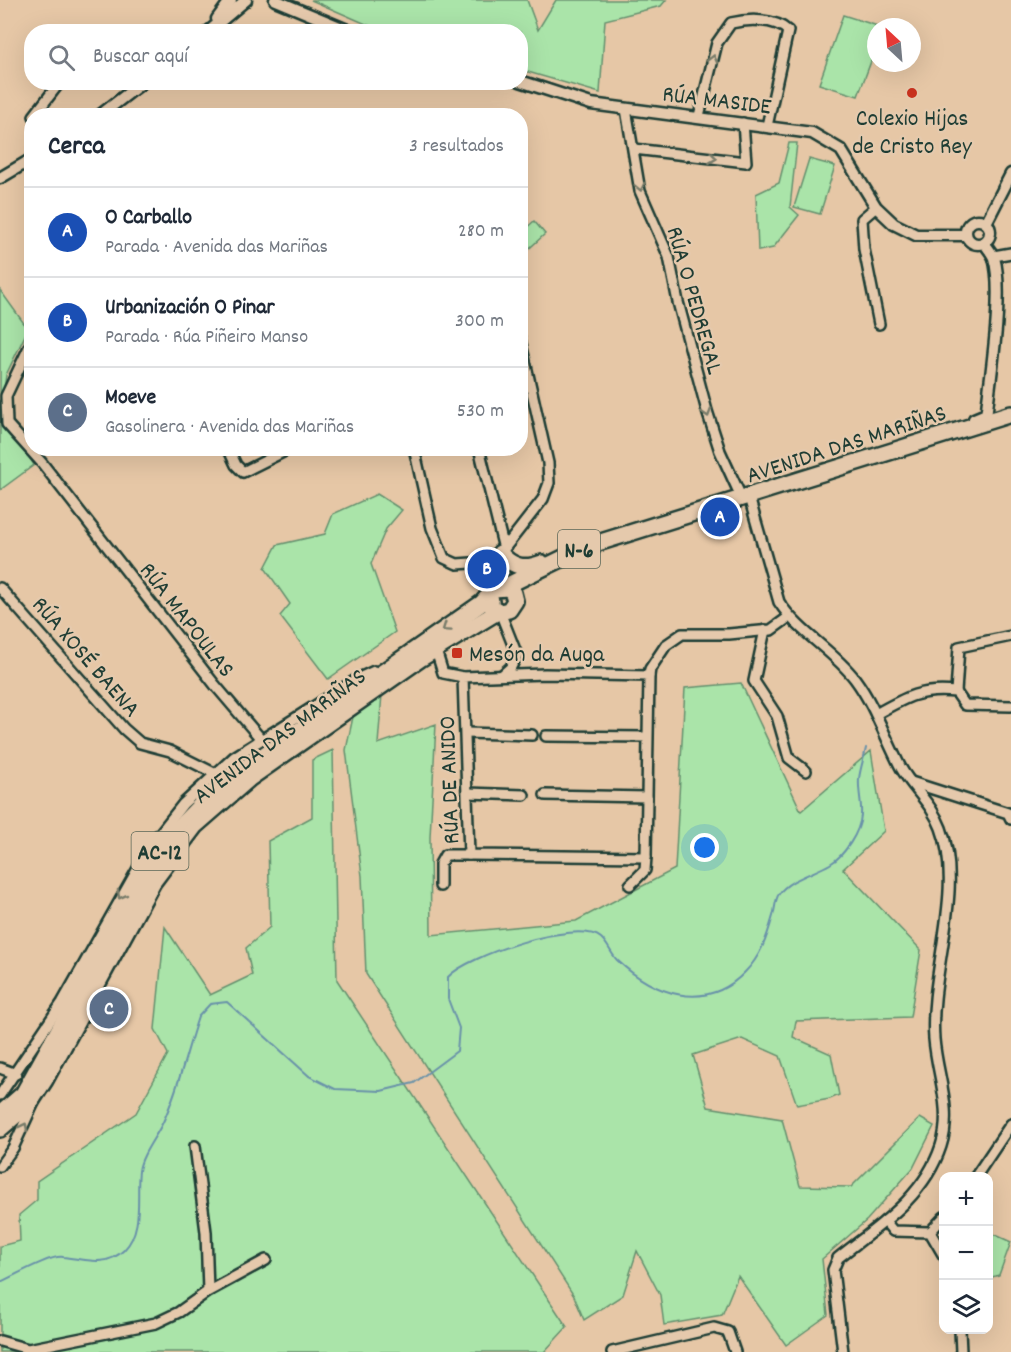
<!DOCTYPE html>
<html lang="es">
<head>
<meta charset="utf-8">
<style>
  body { margin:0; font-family:Dekko,sans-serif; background:#f2f2f3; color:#1f2937 }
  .controls { position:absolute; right:18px; bottom:18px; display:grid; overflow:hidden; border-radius:12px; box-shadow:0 6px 24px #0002 }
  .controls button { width:54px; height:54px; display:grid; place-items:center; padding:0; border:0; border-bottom:2px solid #e0e1e3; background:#fff; color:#1f2937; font:30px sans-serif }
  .compass { position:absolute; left:867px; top:18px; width:54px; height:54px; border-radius:50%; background:#fff; box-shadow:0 6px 24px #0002; rotate:334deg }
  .you { position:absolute; left:705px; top:848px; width:21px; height:21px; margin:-15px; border:4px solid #fff; border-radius:50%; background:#1a73e8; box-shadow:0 0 0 9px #1a73e833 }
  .badge { display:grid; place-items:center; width:39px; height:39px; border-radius:50%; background:#0f766e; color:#fff; font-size:20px; font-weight:700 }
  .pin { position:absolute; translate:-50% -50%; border:3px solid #fff; box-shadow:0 2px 6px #0006 }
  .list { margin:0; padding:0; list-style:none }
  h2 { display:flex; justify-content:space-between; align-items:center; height:78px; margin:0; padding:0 24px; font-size:26px }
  h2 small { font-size:20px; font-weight:400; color:#747a83 }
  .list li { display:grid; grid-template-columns:39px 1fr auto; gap:18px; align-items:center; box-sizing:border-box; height:90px; padding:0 24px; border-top:2px solid #e0e1e3 }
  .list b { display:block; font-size:22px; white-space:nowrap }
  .list p { margin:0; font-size:20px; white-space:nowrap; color:#747a83 }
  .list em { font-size:20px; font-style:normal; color:#747a83 }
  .icon { flex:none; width:33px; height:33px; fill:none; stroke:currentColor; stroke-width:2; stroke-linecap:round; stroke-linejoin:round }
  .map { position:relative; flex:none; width:1011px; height:1352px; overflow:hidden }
  .search { position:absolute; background:#fff; box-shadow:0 6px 24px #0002; left:24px; top:24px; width:504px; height:66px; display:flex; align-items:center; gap:15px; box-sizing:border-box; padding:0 21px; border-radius:24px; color:#747a83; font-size:22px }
  .panel { position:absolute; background:#fff; box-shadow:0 6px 24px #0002; left:24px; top:108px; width:504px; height:348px; border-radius:24px }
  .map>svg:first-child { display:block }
  .green { fill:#aae4a9; stroke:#64906e; stroke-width:1.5 }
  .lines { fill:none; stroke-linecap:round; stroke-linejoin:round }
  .stream { stroke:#6992a9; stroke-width:2 }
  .minor-casing { stroke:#1f3d34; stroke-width:14 }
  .tertiary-casing { stroke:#1f3d34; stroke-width:15 }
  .trunk-casing { stroke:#1f3d34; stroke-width:20 }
  .minor { stroke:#e5c9ac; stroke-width:9 }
  .tertiary { stroke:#e5c9ac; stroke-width:10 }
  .trunk { stroke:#e5c9ac; stroke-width:15 }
  .oneway { stroke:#787c6a }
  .poi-dot { fill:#c8321e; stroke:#e5c9ac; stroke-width:2 }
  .labels { text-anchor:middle; stroke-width:5; stroke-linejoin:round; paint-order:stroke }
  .shield { fill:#e5c9ac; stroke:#5a6758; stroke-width:1.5 }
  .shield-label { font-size:22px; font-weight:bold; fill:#1f3d34 }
  .street-label { font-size:24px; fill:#1f3d34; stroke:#e5c9ac }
  .poi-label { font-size:24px; fill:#1f3d34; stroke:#e5c9ac }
</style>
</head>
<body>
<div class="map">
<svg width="1011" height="1352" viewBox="0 0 1011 1352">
  <rect width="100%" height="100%" fill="#e6c7a6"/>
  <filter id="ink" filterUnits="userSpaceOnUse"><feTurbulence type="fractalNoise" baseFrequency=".0167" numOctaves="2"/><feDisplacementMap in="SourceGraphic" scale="12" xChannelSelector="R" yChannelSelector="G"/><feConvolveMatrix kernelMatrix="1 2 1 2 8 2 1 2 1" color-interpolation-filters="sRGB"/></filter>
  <g filter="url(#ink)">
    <g class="green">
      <path d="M 311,0 L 527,0 L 538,30 L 556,0 L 666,0 L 661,6 L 605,20 L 600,93 L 521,70 L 520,32 L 382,31 Z"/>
      <path d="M 843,15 L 881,27 L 876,27 L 876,48 L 858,96 L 819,84 Z"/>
      <path d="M 789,143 L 797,143 L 790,207 L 799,215 L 773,248 L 758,251 L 756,194 L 779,183 Z"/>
      <path d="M 809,159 L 835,166 L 820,214 L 794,207 Z"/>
      <path d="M 534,221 L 545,234 L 521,256 L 521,233 Z"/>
      <path d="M 0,290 L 28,329 L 6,375 L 1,411 L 34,465 L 0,490 Z"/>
      <path d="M 377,494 L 402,510 L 386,529 L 371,564 L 395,632 L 328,679 L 280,616 L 290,604 L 265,568 L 277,545 L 325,534 L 333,514 Z"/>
      <path d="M 741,683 L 801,811 L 871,751 L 884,831 L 843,869 L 921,950 L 910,1017 L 796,1021 L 793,1037 L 831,1054 L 839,1095 L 830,1099 L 797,1105 L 780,1056 L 742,1039 L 693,1055 L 708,1107 L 782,1119 L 800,1186 L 851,1187 L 920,1118 L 934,1126 L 913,1168 L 867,1220 L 822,1259 L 828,1315 L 786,1345 L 738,1276 L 722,1315 L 664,1325 L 660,1295 L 637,1251 L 623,1295 L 584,1320 L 574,1296 L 366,974 L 362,876 L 346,750 L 354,712 L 382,694 L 378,744 L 436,724 L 430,837 L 431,935 L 576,921 L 675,869 L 685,688 Z"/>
      <path d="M 333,750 L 337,980 L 567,1327 L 544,1352 L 0,1352 L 0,1246 L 20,1241 L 19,1215 L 37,1200 L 37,1181 L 136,1113 L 168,1054 L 155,1029 L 165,927 L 210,995 L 252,975 L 246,948 L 270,927 L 268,841 L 312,817 L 312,760 Z"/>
      <path d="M 989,1232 L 1011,1242 L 999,1275 L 989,1278 Z"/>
    </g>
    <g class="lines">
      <path class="stream" d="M 0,1282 C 14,1276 50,1255 63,1257 C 84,1259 106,1268 124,1250 C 144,1230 136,1196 139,1171 C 141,1155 156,1137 163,1122 C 179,1088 186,1052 198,1017 L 210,1004 L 227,1002 L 309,1076 L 335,1089 L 381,1091 L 414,1083 L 457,1051 L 459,1028 L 448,999 L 448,977 C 467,956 577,918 601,938 C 608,944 611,954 617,960 C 653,994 705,1014 745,972 C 761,956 767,937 773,916 C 775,910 775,899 779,894 C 789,879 815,873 830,864 C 844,856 860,832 861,815 C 862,803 858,791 859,779 C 860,769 864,758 866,748"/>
      <defs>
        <g id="minor">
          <path d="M 626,109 L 640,191 L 669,257 L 678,302 L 707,411 L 720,451 L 742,499"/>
          <path d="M 34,116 L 60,82"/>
          <path d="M 699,116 L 717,43 L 731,23 C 748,19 775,18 788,31 L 767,126"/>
          <path d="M 634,149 L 746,162 L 743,123"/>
          <path d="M 876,207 L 862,219 L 864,249 L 879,324"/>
          <path d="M 994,256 L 1011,253"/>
          <path d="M 32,341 L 6,396 L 7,424 L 42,463 L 215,685 L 261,739"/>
          <path d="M 228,448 L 236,465 L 243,472 L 291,448"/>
          <path d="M 414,448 L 432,528 L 444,558 L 457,564 L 486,562 L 504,549 L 543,499 L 549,483 L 548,463 L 520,339"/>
          <path d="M 479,448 L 504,549"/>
          <path d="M 749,497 L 779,602 C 799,633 833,650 855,679 C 875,706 885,738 901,768 C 913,789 932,804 941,828 C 965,891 929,973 934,1039 C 937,1076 953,1109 941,1146 C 924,1198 878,1226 838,1258 L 833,1270 L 843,1352"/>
          <path d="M 0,588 L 124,729 L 140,743 L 170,751 L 214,773"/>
          <path d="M 500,612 L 517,655 L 511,667 L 502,675"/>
          <path d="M 765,630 L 754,681 L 777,716 L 789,758 L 806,771"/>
          <path d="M 438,657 L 443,673 L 463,677"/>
          <path d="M 545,674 L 649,676 L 646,857 L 469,855 L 463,677 Z"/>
          <path d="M 649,676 L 650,669 L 666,645 L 682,634 L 729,634 L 771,630 L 789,617"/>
          <path d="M 956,692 L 959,647 L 1011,636"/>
          <path d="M 956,692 L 965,705 L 1011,706"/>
          <path d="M 876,714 C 906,697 922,688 956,692"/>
          <path d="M 466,733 L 532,735"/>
          <path d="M 546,736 L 647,737"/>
          <path d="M 911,782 L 1008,813 L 1011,819"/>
          <path d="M 468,793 L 524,795"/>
          <path d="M 545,795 L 647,797"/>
          <path d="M 630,885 L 645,870 L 646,857"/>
          <path d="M 440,886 L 440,864 L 445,855 L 469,855"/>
          <path d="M 0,1068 L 16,1074"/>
          <path d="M 0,1095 L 62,1003 L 153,842 L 183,804 L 234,757 L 359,678 L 374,671"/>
          <path d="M 195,1146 L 206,1232 L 208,1291"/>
          <path d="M 0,1166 L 13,1148 L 35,1100"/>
          <path d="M 976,1176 L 1011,1124"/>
          <path d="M 885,1221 L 893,1231 L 930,1232 L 944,1256"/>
          <path d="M 930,1232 L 944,1217"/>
          <path d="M 960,1330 L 961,1352"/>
          <path d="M 0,1341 L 28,1349 L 156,1323 L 179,1312 L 207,1292 L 266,1260"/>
          <path d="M 612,1352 L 714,1328 L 728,1332 L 735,1352"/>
        </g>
        <g id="tertiary">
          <path d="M 275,0 L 352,32"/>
          <path d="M 217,19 L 231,0"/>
          <path d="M 208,32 L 246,0"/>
          <path d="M 520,81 L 591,104 L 812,133 L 841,150 L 876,207 L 894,224 L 916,235 L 966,235"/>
          <path d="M 99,116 L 143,82"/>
          <path d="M 0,178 L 32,159"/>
          <circle cx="978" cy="232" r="12"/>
          <path d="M 986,223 L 1011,174"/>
          <path d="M 974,419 L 986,414 L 987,409 C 991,372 1004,291 994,258 C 992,253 988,248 984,243"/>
        </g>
        <g id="trunk">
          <path d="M 500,553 C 512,567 524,570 542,563"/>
          <path d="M 504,587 L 588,546 L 1011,414"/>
          <path d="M 492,591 L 490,564 L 493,558"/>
          <path d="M 0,1114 L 23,1094 L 136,890 L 177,829 L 209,796 L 248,766 L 482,603 L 494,589 L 508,588 L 513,593 L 515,601 L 509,610 L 500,612 L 492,607 L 490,596"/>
          <path d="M 0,1129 L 30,1103 L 45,1080 L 153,882 L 195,826 L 250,778 L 420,659 L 499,611"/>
        </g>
      </defs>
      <use href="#minor" class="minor-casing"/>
      <use href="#tertiary" class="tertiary-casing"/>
      <use href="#trunk" class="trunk-casing"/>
      <use href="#minor" class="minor"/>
      <use href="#tertiary" class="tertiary"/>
      <use href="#trunk" class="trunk"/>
    </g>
    <defs><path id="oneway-chevron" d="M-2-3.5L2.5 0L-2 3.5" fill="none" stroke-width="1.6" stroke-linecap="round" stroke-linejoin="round" transform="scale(1.5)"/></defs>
    <g class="oneway">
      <use href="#oneway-chevron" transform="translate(713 59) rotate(-76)"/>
      <use href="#oneway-chevron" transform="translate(713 158) rotate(7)"/>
      <use href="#oneway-chevron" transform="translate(640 187) rotate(77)"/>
      <use href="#oneway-chevron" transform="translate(707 413) rotate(73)"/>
      <use href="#oneway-chevron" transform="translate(446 628) rotate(145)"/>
      <use href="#oneway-chevron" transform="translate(121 895) rotate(119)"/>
      <use href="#oneway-chevron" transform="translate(24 1127) rotate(-63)"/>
    </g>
  </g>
  <g class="poi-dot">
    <circle cx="912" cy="93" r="6"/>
    <rect x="451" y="647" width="12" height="12" rx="3"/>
  </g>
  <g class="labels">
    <g class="shield">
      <rect x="558" y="530" width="42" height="38" rx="4.5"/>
      <rect x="131.5" y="832" width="57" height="38" rx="4.5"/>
    </g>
    <g class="shield-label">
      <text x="579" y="557">N-6</text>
      <text x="160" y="859">AC-12</text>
    </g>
    <g class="street-label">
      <text transform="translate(717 99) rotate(7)" y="8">RÚA MASIDE</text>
      <text transform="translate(696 300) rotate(74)" y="8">RÚA O PEDREGAL</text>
      <text transform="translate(846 443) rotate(-18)" y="8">AVENIDA DAS MARIÑAS</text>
      <text transform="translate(188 619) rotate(52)" y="8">RÚA MAPOULAS</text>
      <text transform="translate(87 656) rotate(49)" y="8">RÚA XOSÉ BAENA</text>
      <text transform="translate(279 735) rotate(-37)" y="8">AVENIDA DAS MARIÑAS</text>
      <text transform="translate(448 780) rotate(-92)" y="8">RÚA DE ANIDO</text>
    </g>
    <g class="poi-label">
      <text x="912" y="125">Colexio Hijas<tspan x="912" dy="28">de Cristo Rey</tspan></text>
      <text x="469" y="661" text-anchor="start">Mesón da Auga</text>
    </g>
  </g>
</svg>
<div class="controls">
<button>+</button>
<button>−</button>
<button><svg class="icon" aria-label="layers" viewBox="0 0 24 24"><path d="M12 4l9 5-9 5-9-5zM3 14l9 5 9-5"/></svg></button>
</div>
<svg class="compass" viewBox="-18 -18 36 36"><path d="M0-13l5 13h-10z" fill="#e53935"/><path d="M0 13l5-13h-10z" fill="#747a83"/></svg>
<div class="you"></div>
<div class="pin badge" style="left:720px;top:517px;background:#1a4fb4">A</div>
<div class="pin badge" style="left:487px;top:569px;background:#1a4fb4">B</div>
<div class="pin badge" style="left:109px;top:1009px;background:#5c6f8a">C</div>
<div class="search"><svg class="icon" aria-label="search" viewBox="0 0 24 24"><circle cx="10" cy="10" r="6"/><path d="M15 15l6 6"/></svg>Buscar aquí</div>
<section class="panel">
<h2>Cerca<small>3 resultados</small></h2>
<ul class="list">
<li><span class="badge" style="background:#1a4fb4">A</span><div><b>O Carballo</b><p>Parada · Avenida das Mariñas</p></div><em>280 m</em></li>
<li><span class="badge" style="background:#1a4fb4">B</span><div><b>Urbanización O Pinar</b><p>Parada · Rúa Piñeiro Manso</p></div><em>300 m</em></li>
<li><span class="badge" style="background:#5c6f8a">C</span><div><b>Moeve</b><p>Gasolinera · Avenida das Mariñas</p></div><em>530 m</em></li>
</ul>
</section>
</div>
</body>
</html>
